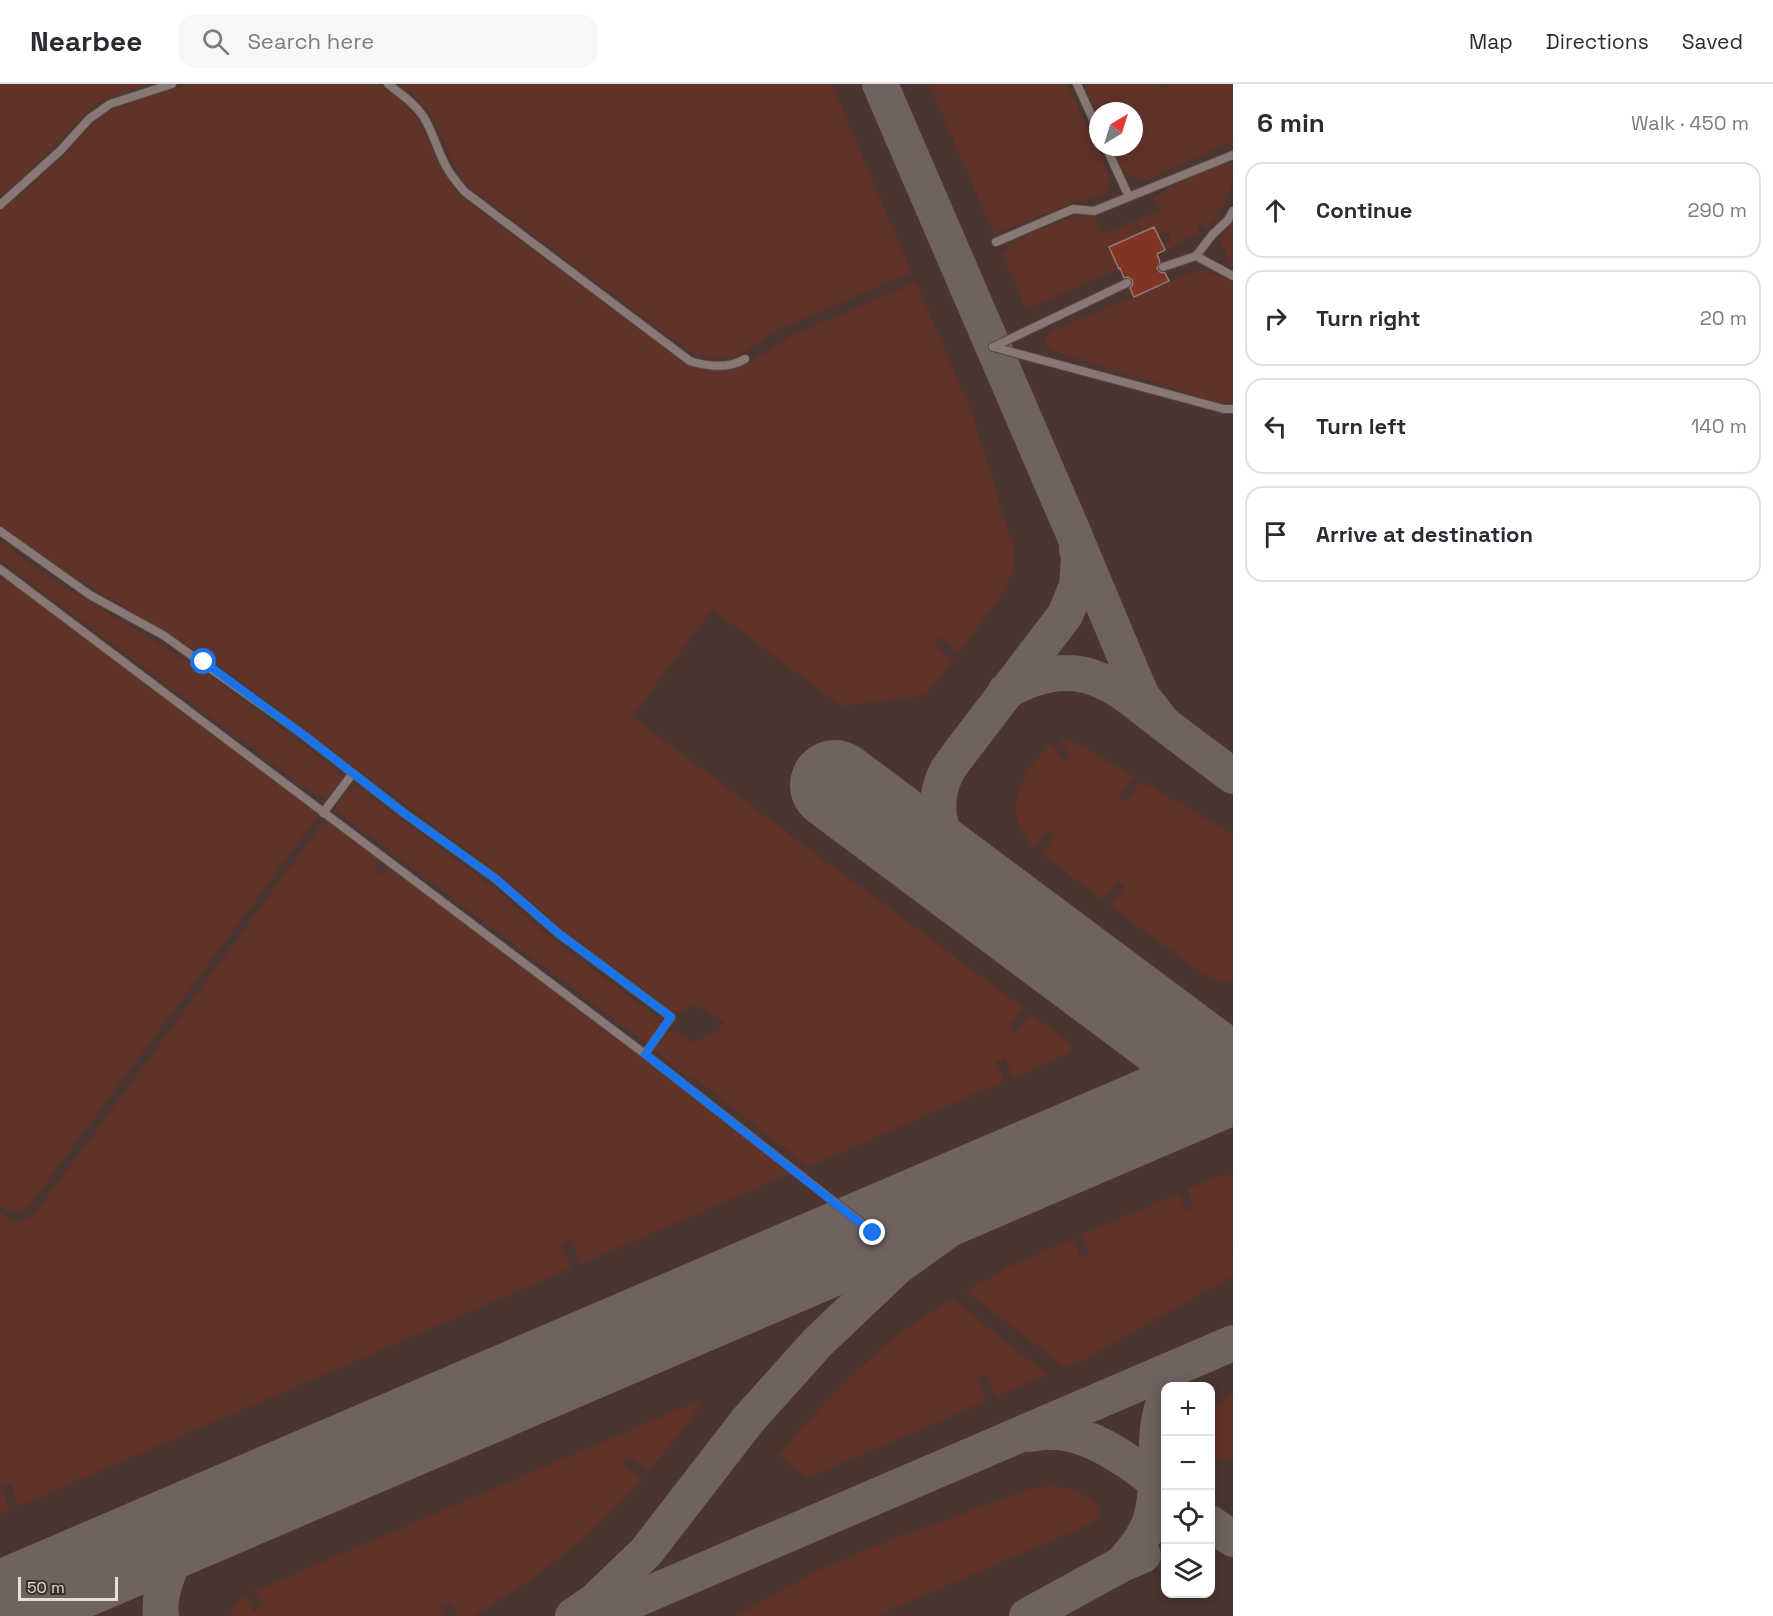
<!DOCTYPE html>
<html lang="en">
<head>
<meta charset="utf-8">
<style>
  body { margin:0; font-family:"Space Grotesk",sans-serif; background:#f7f7f7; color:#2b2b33 }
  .controls { position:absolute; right:18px; bottom:18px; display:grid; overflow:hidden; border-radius:12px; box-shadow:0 3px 15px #0003 }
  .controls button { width:54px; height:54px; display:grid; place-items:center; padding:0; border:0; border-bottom:2px solid #e1e1e2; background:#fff; color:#2b2b33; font:30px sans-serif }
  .compass { position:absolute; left:1089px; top:18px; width:54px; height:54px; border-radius:50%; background:#fff; box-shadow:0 3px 15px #0003; rotate:38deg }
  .scale { position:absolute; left:18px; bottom:15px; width:100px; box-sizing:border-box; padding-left:6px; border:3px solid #e7dedb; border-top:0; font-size:16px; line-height:21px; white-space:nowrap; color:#e7dedb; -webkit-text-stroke:4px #3b2d29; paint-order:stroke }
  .stop { position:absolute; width:18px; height:18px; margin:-14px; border:4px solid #1a73e8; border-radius:50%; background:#fff }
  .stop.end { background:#1a73e8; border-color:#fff; box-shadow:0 2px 6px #0008 }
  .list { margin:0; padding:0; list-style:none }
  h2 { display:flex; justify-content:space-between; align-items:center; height:78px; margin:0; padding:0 24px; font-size:26px }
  h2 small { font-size:20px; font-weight:400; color:#7c7c81 }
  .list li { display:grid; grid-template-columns:39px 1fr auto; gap:18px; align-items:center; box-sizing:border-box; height:96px; margin:0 12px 12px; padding:0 12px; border:2px solid #e1e1e2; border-radius:18px }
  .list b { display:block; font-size:22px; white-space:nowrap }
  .list em { font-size:20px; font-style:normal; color:#7c7c81 }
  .icon { flex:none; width:33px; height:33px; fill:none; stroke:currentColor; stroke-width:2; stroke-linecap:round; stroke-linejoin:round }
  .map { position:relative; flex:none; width:1233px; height:1532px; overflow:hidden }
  header { display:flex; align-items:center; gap:36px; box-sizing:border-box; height:84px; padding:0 30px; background:#fff; border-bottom:2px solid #e1e1e2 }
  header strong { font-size:28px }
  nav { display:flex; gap:33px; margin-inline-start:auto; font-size:21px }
  .search { width:420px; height:54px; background:#f7f7f7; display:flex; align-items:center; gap:15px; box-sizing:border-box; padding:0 21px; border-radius:18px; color:#7c7c81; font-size:22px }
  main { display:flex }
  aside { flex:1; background:#fff }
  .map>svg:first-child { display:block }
  .built { fill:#4a3530; fill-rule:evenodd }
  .green { fill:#613328 }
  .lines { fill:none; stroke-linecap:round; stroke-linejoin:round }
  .taxiway { stroke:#6f625f; stroke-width:36 }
  .runway { stroke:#6f625f; stroke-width:90 }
  .building { fill:#823422; stroke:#8c7b77; stroke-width:1.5 }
  .service-casing { stroke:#544946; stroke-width:10 }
  .service { stroke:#887773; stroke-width:8 }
  .route { stroke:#1a73e8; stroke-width:8 }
</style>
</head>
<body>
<header>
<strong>Nearbee</strong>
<div class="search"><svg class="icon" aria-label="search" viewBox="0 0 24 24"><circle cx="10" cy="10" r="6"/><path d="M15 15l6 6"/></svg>Search here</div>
<nav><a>Map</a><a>Directions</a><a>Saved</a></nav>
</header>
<main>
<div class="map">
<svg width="1233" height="1532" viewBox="0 0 1233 1532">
  <rect width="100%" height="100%" fill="#3b2d29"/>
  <path class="built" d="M 0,0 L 1233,0 L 1233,1532 L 0,1532 ZM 1098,27 L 1134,27 L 1134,63 L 1098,63 ZM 1166,1302 L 1210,1302 L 1210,1510 L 1166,1510 Z"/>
  <g class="green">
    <path d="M 0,0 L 150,0 L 110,13 L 94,21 L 29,88 L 0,112 Z"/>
    <path d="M 189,0 L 378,0 L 403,18 L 417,34 L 442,84 L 454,106 L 468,118 L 684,278 L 706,286 L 727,286 L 745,281 L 789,253 L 916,198 L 971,327 L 1013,461 C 1013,467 1015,474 1014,480 C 1012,505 974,547 959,568 L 939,553 L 934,561 L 953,576 L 926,611 L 842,622 L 712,525 L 632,633 L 1023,924 L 1009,944 L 1016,949 L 1030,930 L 1067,957 L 1072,963 L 1069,969 L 1013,994 L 1005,974 L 996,978 L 1004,997 L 808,1083 L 691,991 L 688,993 L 654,966 L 668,948 L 672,946 L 693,958 L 717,948 L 724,938 L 693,919 L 683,927 L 675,929 L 561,844 L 505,794 L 220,582 L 181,557 L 53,480 L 0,440 L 0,128 L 61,75 L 90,42 L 105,29 L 142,15 Z"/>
    <path d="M 399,0 L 832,0 L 911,188 L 771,249 L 740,271 L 716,275 L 692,269 L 469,103 L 454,82 L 441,51 L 431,31 L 413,10 Z"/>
    <path d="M 929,0 L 1067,0 L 1109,91 L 1108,109 L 1070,120 L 994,150 Z"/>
    <path d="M 1084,0 L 1161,0 L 1163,3 L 1171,0 L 1233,0 L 1233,57 L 1146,96 C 1125,96 1119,80 1112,63 L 1134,63 L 1134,27 L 1098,27 L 1098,32 Z"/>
    <path d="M 1224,78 L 1230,79 L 1233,82 C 1233,105 1222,129 1205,145 L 1202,139 L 1197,142 L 1200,148 L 1165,166 L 1162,160 L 1172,156 L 1168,146 L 1158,150 L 1154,143 L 1142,148 L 1137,136 L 1161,126 L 1153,114 L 1201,88 Z"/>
    <path d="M 1093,129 L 1102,150 L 1134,137 L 1139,150 L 1109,163 L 1119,185 L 1026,225 L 1002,169 C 1027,148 1062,134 1093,129 Z"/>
    <path d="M 1233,134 L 1233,184 L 1230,181 L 1220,154 Z"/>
    <path d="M 1197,187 L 1206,187 L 1233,197 L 1233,319 L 1220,319 L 1053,267 L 1045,261 C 1044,253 1046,251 1053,246 Z"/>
    <path d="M 0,457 L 52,495 L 200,585 L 332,682 L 342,695 L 328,714 L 317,712 L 0,476 Z"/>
    <path d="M 0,488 L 311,721 L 318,732 L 28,1123 L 18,1129 L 7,1126 L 0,1121 Z"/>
    <path d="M 1059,656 C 1080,656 1114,682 1133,693 L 1118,712 L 1125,718 L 1141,697 L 1233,750 L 1233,897 L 1218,897 L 1204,891 L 1111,822 L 1125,803 L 1118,797 L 1103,816 L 1042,770 L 1054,753 L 1047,747 L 1034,764 C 1001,726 1019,691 1051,660 L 1064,677 L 1071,672 Z"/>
    <path d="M 357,702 L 496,806 L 553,856 L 647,926 L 659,936 L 660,941 L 646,959 L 334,725 C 340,716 346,705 357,702 Z"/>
    <path d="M 329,733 L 381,772 L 375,786 L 382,791 L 392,780 L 683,1001 L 682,1004 L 791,1089 L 581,1180 L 571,1156 L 561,1161 L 571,1184 L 19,1422 L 10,1399 L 1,1402 L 10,1426 L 0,1430 L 0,1129 C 15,1140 19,1141 35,1130 L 324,737 Z"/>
    <path d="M 1233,1090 L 1233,1161 L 1230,1163 L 1233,1171 L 1233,1192 L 1085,1275 L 1065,1283 L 967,1207 L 1008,1183 L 1073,1155 L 1081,1174 L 1090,1171 L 1081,1151 L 1178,1110 L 1186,1127 L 1194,1123 L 1187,1105 L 1220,1092 Z"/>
    <path d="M 952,1215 L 1047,1290 L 996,1313 L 987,1291 L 977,1294 L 986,1317 L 807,1394 L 779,1372 C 827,1312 885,1254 952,1215 Z"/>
    <path d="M 1233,1310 L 1233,1376 L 1211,1375 L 1211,1326 L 1219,1318 Z"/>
    <path d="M 700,1316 C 700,1329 659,1375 648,1387 L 627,1372 L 622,1380 L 642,1396 L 580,1457 L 534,1493 L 474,1532 L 457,1532 L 452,1519 L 442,1523 L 446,1532 L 231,1532 L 236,1519 L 246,1512 L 254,1528 L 263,1523 L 255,1507 Z"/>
    <path d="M 1052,1402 C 1071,1403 1085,1410 1099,1422 L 1100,1431 L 1092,1439 L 876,1532 L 735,1532 L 821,1485 L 898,1453 L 1028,1406 Z"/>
  </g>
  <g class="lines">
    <g class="taxiway">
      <path d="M 880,0 L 1073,448 L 1131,587 L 1142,612 L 1163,639"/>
      <path d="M 1005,608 C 1032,592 1066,582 1097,595 C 1120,603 1140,622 1159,636 C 1183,655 1208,673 1233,692"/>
      <path d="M 981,810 C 953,776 924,734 946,689 C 949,682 955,676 959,670 L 1065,531 L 1077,502 L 1079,473 L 1077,465"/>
      <path d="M 1189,1013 L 1212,1011 L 1233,1013"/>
      <path d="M 1030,1350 C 1082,1338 1126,1376 1166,1405"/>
      <path d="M 1210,1439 L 1233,1455"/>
      <path d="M 1122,1480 C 1133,1467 1144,1454 1150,1438 C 1163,1398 1149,1352 1166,1313"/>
      <path d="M 161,1532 C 158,1508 171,1476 187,1458 C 198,1444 214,1435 228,1426"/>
      <path d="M 573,1532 L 595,1517 L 646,1468 L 748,1336 L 817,1259 L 897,1183 L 1001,1108 L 1078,1059"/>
      <path d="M 595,1532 L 637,1515 L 1233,1259"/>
      <path d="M 1027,1532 L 1122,1480 L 1143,1471"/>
    </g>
    <g class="runway">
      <path d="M 835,701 L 1233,998"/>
      <path d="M 0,1523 L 1233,994"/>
    </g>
  </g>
  <path class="building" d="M 1154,143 L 1165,166 L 1157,170 L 1160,178 L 1157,184 L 1160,188 L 1165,189 L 1169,197 L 1134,213 L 1130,204 L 1133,200 L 1132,196 L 1128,193 L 1124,194 L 1120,184 L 1119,185 L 1109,163 Z"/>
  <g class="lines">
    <defs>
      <g id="service">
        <path d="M 388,0 C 401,10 414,19 423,32 C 432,46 436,62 443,76 C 448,88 456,98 465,108 L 690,277 C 709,283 728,285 745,275"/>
        <path d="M 1077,0 L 1098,46"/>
        <path d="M 1106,63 L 1129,113"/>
        <path d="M 0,121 L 61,66 L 89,35 L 110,20 L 172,0"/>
        <path d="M 996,158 L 1073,125 L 1094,127 L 1233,71"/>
        <path d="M 1196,172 L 1233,192"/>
        <path d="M 1163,183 L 1196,172 L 1213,150 L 1228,136 L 1233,127"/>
        <path d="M 993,263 L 1224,325 L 1233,325"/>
        <path d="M 993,263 L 1127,199"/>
        <path d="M 0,447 L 90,511 L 163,551 L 301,649 L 404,729 L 496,795 L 558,849 L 671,933 L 645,970"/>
        <path d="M 0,485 L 645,970 L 873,1148"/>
        <path d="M 323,729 L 353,689"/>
      </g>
    </defs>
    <use href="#service" class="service-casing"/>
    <use href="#service" class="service"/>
  </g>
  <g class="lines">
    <path class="route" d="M 204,578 L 301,649 L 404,729 L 496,795 L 558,849 L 671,933 L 645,970 L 873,1149"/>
  </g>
</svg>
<div class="controls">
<button>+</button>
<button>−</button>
<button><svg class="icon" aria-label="locate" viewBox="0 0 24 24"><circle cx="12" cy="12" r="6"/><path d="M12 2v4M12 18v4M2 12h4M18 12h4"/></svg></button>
<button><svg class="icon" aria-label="layers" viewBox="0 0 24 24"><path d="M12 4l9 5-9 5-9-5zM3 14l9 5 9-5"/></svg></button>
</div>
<svg class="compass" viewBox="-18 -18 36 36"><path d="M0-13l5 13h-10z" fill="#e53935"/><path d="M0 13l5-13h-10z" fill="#7c7c81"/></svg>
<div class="scale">50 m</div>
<div class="stop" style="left:204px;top:578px"></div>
<div class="stop end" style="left:873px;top:1149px"></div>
</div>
<aside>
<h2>6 min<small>Walk · 450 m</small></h2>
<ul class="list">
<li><svg class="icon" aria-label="ahead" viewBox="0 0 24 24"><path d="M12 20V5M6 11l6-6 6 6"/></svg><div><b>Continue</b></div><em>290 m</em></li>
<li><svg class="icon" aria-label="right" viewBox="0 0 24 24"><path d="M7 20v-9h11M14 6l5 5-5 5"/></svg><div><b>Turn right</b></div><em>20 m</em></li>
<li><svg class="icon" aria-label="left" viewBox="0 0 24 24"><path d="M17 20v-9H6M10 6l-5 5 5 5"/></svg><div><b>Turn left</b></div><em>140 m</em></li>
<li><svg class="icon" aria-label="arrive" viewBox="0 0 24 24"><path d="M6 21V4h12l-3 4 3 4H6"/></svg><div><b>Arrive at destination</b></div></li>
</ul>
</aside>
</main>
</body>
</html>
